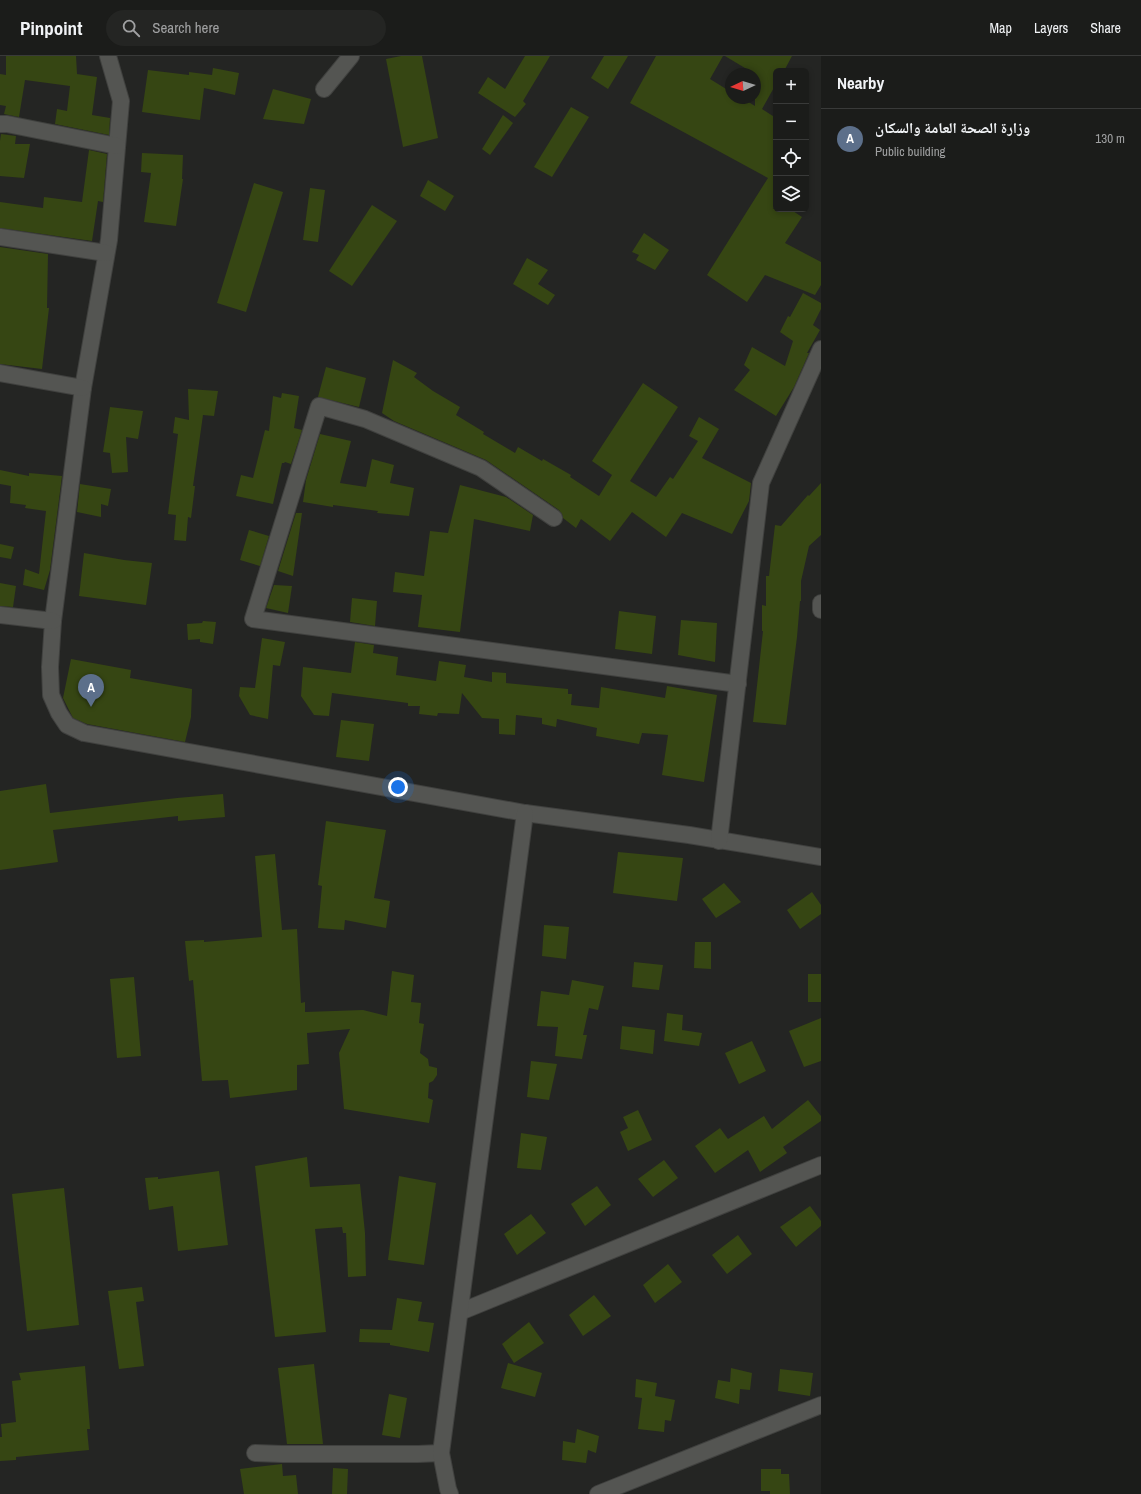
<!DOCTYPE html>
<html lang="en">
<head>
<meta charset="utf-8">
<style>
  body { margin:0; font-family:"Archivo Narrow","Noto Naskh Arabic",sans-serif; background:#242523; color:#f1f3f6 }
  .controls { position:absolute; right:12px; top:12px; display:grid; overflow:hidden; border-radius:6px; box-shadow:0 2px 6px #0003 }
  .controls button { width:36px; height:36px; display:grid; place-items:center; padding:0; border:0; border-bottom:1px solid #393a39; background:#1b1c1a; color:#f1f3f6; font:20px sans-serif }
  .compass { position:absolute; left:725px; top:12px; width:36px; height:36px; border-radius:50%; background:#1b1c1a; box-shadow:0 2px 6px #0003; rotate:266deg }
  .you { position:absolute; left:398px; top:731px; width:14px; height:14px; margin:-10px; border:3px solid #fff; border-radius:50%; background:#1a73e8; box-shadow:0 0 0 6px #1a73e833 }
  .badge { display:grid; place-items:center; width:26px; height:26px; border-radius:50%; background:#d93025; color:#fff; font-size:13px; font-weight:700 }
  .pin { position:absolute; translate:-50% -33px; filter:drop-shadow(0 1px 2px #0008) }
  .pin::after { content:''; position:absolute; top:21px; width:14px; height:12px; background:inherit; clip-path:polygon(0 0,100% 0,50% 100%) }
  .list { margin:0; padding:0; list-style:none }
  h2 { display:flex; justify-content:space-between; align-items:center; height:52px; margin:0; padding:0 16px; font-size:17px }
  h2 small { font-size:13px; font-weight:400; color:#a0a1a2 }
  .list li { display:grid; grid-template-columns:26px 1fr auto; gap:12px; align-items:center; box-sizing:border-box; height:60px; padding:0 16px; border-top:1px solid #393a39 }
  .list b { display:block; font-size:15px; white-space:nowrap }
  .list p { margin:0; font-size:13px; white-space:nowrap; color:#a0a1a2 }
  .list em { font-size:13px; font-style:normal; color:#a0a1a2 }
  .icon { flex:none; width:22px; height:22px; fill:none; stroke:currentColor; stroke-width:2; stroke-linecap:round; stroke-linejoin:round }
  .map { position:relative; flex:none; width:821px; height:1438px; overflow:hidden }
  header { display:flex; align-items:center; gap:24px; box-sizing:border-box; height:56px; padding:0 20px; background:#1b1c1a; border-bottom:1px solid #393a39 }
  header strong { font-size:19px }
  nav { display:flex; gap:22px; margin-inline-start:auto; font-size:14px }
  .search { width:280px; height:36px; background:#242523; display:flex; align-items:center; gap:10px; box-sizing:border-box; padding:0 14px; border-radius:22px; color:#a0a1a2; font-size:15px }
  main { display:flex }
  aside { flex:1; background:#1b1c1a }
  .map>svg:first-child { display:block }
  .building { fill:#364613 }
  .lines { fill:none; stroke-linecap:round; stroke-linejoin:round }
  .minor-casing { stroke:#40413f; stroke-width:18 }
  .minor { stroke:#545552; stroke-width:16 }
</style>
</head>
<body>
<header>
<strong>Pinpoint</strong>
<div class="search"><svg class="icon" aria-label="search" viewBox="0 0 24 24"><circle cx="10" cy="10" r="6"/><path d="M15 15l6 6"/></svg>Search here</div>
<nav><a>Map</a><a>Layers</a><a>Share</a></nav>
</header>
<main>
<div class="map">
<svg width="821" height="1438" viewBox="0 0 821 1438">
  <rect width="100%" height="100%" fill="#242523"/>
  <g class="building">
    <path d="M 6,0 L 76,0 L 77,18 L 97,21 L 92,59 L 110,62 L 109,79 L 55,68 L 57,53 L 67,55 L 70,30 L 25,24 L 19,61 L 4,58 L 6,50 L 0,49 L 0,18 L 6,19 Z"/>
    <path d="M 401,0 L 422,0 L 438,82 L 403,91 L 386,3 Z"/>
    <path d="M 525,0 L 550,0 L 523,45 L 526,48 L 515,61 L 478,37 L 488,21 L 505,33 Z"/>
    <path d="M 604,0 L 628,0 L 608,33 L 591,22 Z"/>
    <path d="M 656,0 L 723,0 L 710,23 L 731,36 L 731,42 L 742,42 L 755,50 L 755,18 L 725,0 L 792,0 L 784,15 L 776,15 L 776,28 L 762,53 L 776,62 L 776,148 L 773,153 L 790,153 L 802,161 L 785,187 L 821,206 L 821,229 L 815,239 L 765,219 L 747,246 L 707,219 L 768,122 L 630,47 Z"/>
    <path d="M 213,12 L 239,17 L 235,39 L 204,32 L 200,64 L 142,56 L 148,14 L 189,19 L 189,16 L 212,19 Z"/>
    <path d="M 273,33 L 311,43 L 304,68 L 263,63 Z"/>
    <path d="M 571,51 L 589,61 L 552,121 L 534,111 Z"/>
    <path d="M 503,59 L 513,67 L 490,99 L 482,93 Z"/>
    <path d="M 1,78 L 16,80 L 15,88 L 30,88 L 24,122 L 0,120 L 0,85 Z"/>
    <path d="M 89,94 L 107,98 L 103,146 L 98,145 L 92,185 L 0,172 L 0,146 L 43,152 L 44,141 L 82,146 Z"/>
    <path d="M 142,97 L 183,99 L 182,123 L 183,123 L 176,170 L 144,166 L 151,117 L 141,116 Z"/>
    <path d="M 428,124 L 454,140 L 445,155 L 420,140 Z"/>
    <path d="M 254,127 L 283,136 L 246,256 L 217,247 Z"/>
    <path d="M 310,132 L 325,134 L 318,186 L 303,184 Z"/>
    <path d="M 372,149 L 397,165 L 352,230 L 329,215 Z"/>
    <path d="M 644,177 L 669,194 L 655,214 L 636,204 L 639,199 L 632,196 Z"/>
    <path d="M 0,191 L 48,198 L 47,252 L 49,252 L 42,313 L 0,308 Z"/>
    <path d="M 527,202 L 548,214 L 538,228 L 555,239 L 548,249 L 513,228 Z"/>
    <path d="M 803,237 L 821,247 L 821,253 L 813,269 L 820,274 L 807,297 L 809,297 L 794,331 L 776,360 L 734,334 L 750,314 L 744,309 L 752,291 L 785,310 L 793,285 L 780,276 L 788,260 L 790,261 Z"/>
    <path d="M 393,304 L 417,317 L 414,321 L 433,335 L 460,351 L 456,359 L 484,376 L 483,378 L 515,397 L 518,391 L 542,405 L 543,403 L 571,419 L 570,421 L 599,440 L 612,419 L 592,405 L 643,327 L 678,351 L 630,425 L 656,441 L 670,421 L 673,423 L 698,385 L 689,380 L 699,361 L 719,373 L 702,402 L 751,427 L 749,445 L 732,478 L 682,457 L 666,481 L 632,456 L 610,485 L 581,463 L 576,472 L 563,462 L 562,458 L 559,454 L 486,404 L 394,365 L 382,357 Z"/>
    <path d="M 326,311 L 366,322 L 359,351 L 318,341 Z"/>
    <path d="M 188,333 L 218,335 L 214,360 L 203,359 L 193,430 L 195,430 L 191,462 L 188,461 L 186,485 L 174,484 L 176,459 L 168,458 L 178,378 L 173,377 L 175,361 L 189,364 Z"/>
    <path d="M 282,337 L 299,340 L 294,372 L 302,374 L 291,408 L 285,406 L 284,407 L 282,407 L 273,448 L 236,440 L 241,419 L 253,422 L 265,374 L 269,375 L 273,340 L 281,342 Z"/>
    <path d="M 110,351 L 143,355 L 138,383 L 126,381 L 128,416 L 112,417 L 110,397 L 103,396 Z"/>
    <path d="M 320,378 L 351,385 L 340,427 L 366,431 L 372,403 L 394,409 L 390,427 L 414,432 L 409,460 L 377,457 L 378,455 L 333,449 L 333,451 L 303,446 L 306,424 Z"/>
    <path d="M 0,414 L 29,420 L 29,417 L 62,420 L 50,514 L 44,534 L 23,529 L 25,513 L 39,518 L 46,455 L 25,452 L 26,449 L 10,447 L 11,430 L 0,428 Z"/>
    <path d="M 821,427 L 821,479 L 809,490 L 801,525 L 801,545 L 800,545 L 797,581 L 786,669 L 753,666 L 763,575 L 762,575 L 762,549 L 766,550 L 766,520 L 769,520 L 775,469 L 781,470 L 808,439 L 809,440 Z"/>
    <path d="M 80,428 L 111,433 L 108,450 L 101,448 L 101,461 L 77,456 Z"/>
    <path d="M 460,429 L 506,441 L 533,459 L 530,475 L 474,463 L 460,576 L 418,571 L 422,539 L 393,536 L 395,516 L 424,520 L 430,475 L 448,477 Z"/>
    <path d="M 296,457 L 302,457 L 293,520 L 278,515 Z"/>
    <path d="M 249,474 L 269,480 L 260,510 L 240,504 Z"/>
    <path d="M 0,488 L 14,491 L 11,503 L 0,501 Z"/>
    <path d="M 84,497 L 124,504 L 152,507 L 146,549 L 79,540 Z"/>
    <path d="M 0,527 L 16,530 L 13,551 L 0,550 Z"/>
    <path d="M 274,529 L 292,530 L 288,557 L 266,552 Z"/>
    <path d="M 352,542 L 377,545 L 375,570 L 350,566 Z"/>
    <path d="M 619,555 L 656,560 L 652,598 L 615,593 Z"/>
    <path d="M 681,564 L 717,567 L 715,606 L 678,599 Z"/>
    <path d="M 203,565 L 216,566 L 213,588 L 200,586 L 200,583 L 188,584 L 187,568 L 202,567 Z"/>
    <path d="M 262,582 L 285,586 L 280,610 L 273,609 L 268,663 L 250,659 L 239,640 L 240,631 L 255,632 Z"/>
    <path d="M 355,586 L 374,589 L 373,597 L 398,601 L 396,619 L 436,625 L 439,605 L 466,609 L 464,621 L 492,626 L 492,616 L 506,617 L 506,627 L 568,633 L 568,638 L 572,638 L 571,649 L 599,652 L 601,631 L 665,642 L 667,630 L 717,639 L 704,726 L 662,719 L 668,679 L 642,677 L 639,688 L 596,680 L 597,672 L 557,663 L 556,671 L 542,668 L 542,662 L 516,659 L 515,679 L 499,678 L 499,663 L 482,662 L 462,637 L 459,658 L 438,657 L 437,660 L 419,658 L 420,650 L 408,650 L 408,647 L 332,637 L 329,660 L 314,659 L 301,640 L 303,611 L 351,617 Z"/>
    <path d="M 71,603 L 131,614 L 130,622 L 192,633 L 191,661 L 185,686 L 87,668 L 73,662 L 63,642 Z"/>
    <path d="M 341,664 L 374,668 L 369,705 L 336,701 Z"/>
    <path d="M 46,728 L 50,757 L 177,742 L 223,738 L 225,761 L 178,765 L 178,760 L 53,774 L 58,806 L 0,814 L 0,735 Z"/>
    <path d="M 326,765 L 386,774 L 374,842 L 390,845 L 386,872 L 345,864 L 344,874 L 318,872 L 322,830 L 318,829 Z"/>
    <path d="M 618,796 L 683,802 L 677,845 L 613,837 Z"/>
    <path d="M 275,798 L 282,874 L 297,873 L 301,947 L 305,946 L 305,956 L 363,954 L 387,960 L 392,915 L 414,919 L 411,946 L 421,947 L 419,967 L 424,968 L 420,997 L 428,1003 L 429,1010 L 437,1012 L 437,1019 L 433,1025 L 429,1027 L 428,1042 L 433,1044 L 429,1067 L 344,1053 L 339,997 L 350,973 L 307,977 L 309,1008 L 297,1009 L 297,1034 L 230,1042 L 228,1024 L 202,1025 L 193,924 L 189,925 L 185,885 L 204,884 L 204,886 L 262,881 L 255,800 Z"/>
    <path d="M 724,827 L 741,846 L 716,862 L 702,843 Z"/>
    <path d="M 812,836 L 821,849 L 821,858 L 800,873 L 787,854 Z"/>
    <path d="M 544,869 L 569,871 L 566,903 L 542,900 Z"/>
    <path d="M 695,886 L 711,886 L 711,913 L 694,912 Z"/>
    <path d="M 634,906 L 663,909 L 659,934 L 632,931 Z"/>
    <rect x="808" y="918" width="13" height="28"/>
    <path d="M 134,921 L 141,1000 L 117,1002 L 110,923 Z"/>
    <path d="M 572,924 L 604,930 L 598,954 L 589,952 L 583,979 L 587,979 L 582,1003 L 555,1000 L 558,971 L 537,970 L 541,935 L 569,939 Z"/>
    <path d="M 667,957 L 683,959 L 682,974 L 702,977 L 699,990 L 664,985 Z"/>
    <path d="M 821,962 L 821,1005 L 804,1011 L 789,975 Z"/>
    <path d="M 622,970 L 655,974 L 653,998 L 620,993 Z"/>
    <path d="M 752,985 L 766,1015 L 739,1028 L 725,997 Z"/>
    <path d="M 531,1005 L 557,1008 L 549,1044 L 527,1041 Z"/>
    <path d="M 808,1044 L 821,1060 L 821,1065 L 783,1091 L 787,1097 L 760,1116 L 748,1094 L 715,1117 L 695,1090 L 720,1072 L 728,1083 L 764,1060 L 772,1073 Z"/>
    <path d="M 638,1054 L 652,1084 L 628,1095 L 620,1076 L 628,1072 L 623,1061 Z"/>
    <path d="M 521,1077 L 547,1081 L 541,1114 L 517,1112 Z"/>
    <path d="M 307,1101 L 310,1131 L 360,1128 L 365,1177 L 366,1220 L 348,1221 L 346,1177 L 343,1177 L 342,1171 L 315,1173 L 326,1276 L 275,1281 L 255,1110 Z"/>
    <path d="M 664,1104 L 678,1122 L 653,1141 L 638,1123 Z"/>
    <path d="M 219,1115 L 228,1189 L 178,1195 L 173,1150 L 149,1154 L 145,1122 L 158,1121 L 158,1123 Z"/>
    <path d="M 399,1120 L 436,1127 L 424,1209 L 388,1204 Z"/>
    <path d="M 597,1130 L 611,1149 L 585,1170 L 571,1148 Z"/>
    <path d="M 64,1132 L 79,1269 L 27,1275 L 12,1138 Z"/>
    <path d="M 810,1150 L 821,1165 L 821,1170 L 796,1191 L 780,1171 Z"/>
    <path d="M 531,1158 L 546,1177 L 517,1199 L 504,1178 Z"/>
    <path d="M 738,1179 L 752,1198 L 727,1218 L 712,1199 Z"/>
    <path d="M 668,1208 L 682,1226 L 655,1247 L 643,1229 Z"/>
    <path d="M 142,1231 L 144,1245 L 136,1246 L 144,1310 L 119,1313 L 108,1235 Z"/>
    <path d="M 594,1239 L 611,1260 L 583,1280 L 569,1259 Z"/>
    <path d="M 397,1242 L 422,1246 L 418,1265 L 434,1267 L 429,1296 L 390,1289 L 390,1287 L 359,1286 L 360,1273 L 392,1274 Z"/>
    <path d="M 529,1266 L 544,1287 L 514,1307 L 502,1288 Z"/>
    <path d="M 508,1307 L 542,1317 L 535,1341 L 501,1332 Z"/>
    <path d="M 314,1308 L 323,1388 L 287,1388 L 278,1312 Z"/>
    <path d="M 85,1310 L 90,1373 L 87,1373 L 89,1394 L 16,1401 L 16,1404 L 0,1405 L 0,1381 L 2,1381 L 1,1368 L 16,1366 L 12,1325 L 21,1324 L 19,1317 Z"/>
    <path d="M 731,1312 L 752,1317 L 750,1334 L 740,1333 L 739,1348 L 715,1342 L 718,1324 L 730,1326 Z"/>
    <path d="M 780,1313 L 813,1317 L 810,1340 L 778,1335 Z"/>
    <path d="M 636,1323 L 657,1327 L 655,1340 L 675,1344 L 671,1365 L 665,1364 L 664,1376 L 638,1373 L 642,1342 L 635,1341 Z"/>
    <path d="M 389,1338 L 407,1342 L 400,1382 L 382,1379 Z"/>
    <path d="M 577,1373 L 599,1380 L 596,1397 L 588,1394 L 586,1407 L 562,1404 L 563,1385 L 575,1387 Z"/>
    <path d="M 282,1408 L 283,1420 L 296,1419 L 298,1438 L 244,1438 L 240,1413 Z"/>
    <path d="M 333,1412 L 348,1413 L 347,1438 L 332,1438 Z"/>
    <path d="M 761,1413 L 781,1413 L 781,1418 L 789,1418 L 790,1438 L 770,1438 L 770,1435 L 761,1435 Z"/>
  </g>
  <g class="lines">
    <defs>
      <g id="minor">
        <path d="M 108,0 L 121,45 L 109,184 L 83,332 L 53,565 L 50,611 L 51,639 L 59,657 L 67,669 L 84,677 L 525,757 L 689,779 L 821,801"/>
        <path d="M 324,33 L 351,0"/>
        <path d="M 0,68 L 7,68 L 117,90"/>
        <path d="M 0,181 L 106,197"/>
        <path d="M 0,317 L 83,332"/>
        <path d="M 554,462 L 481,412 L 365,363 L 319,350 L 253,563 L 738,628"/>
        <path d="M 821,547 L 821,554"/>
        <path d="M 0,559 L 53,565"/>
        <path d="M 719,785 L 761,427 L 821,293"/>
        <path d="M 460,1256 L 821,1109"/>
        <path d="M 255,1397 L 282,1398 L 418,1398 L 441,1397"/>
        <path d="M 450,1438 L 448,1433 L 441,1397 L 525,757"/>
        <path d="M 598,1438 L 821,1349"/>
      </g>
    </defs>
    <use href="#minor" class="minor-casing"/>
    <use href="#minor" class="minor"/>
  </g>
</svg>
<div class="controls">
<button>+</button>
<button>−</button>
<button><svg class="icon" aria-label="locate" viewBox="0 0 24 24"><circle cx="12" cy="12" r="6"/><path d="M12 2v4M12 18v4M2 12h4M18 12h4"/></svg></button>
<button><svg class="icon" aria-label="layers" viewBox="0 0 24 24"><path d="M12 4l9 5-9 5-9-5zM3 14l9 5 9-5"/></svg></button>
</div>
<svg class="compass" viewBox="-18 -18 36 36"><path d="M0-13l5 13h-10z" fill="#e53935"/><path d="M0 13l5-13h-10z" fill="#a0a1a2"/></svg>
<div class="you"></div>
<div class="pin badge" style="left:91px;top:651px;background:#5c6f8a">A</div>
</div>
<aside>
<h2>Nearby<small></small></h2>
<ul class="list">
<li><span class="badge" style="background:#5c6f8a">A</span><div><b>وزارة الصحة العامة والسكان</b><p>Public building</p></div><em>130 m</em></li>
</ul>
</aside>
</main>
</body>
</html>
